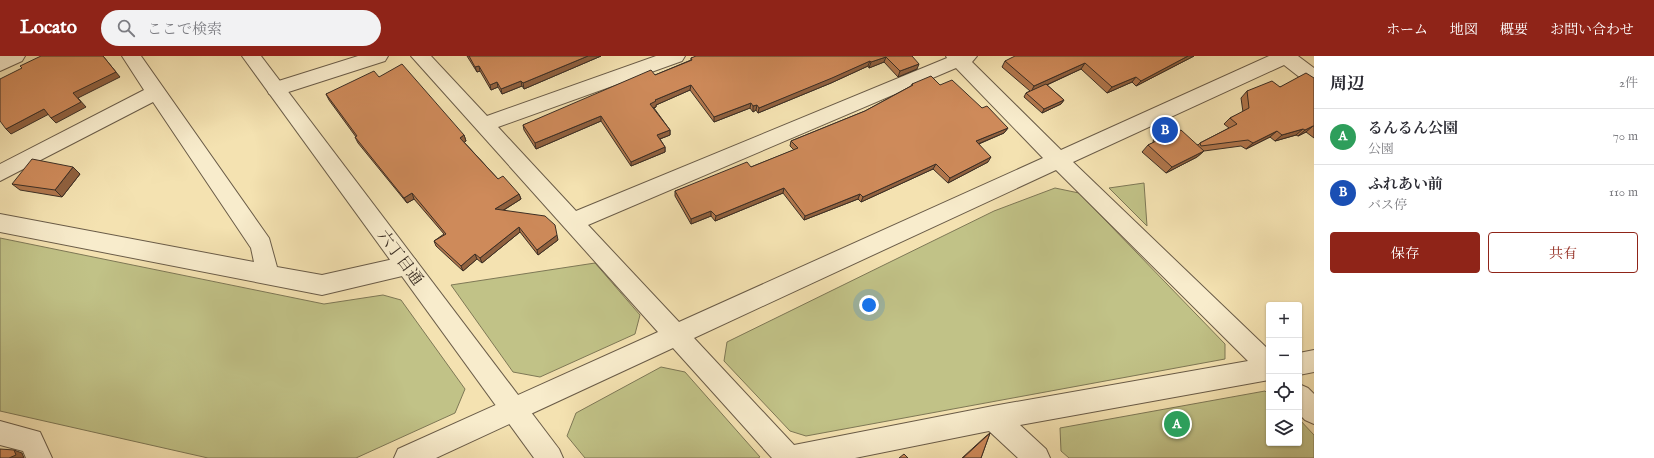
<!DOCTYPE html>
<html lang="ja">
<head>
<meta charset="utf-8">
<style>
  body { margin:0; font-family:"IM FELL English","Noto Serif JP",serif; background:#f2f2f3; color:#2b2b33 }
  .controls { position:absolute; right:12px; bottom:12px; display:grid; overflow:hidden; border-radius:4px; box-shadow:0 1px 3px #0004 }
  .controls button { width:36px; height:36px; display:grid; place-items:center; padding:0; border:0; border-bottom:1px solid #e1e1e2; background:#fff; color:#2b2b33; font:20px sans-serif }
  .you { position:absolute; left:869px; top:249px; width:14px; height:14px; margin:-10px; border:3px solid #fff; border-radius:50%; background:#1a73e8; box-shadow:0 0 0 6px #1a73e833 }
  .badge { display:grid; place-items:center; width:26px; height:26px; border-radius:50%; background:#8f2418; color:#fff; font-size:13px; font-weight:700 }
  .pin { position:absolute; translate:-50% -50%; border:2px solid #fff; box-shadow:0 1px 4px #0006 }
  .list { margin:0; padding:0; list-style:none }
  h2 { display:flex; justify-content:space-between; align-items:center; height:52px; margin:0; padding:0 16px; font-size:17px }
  h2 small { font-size:13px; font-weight:400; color:#7c7c81 }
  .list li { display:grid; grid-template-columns:26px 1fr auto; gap:12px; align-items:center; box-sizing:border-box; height:56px; padding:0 16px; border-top:1px solid #e1e1e2 }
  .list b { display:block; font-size:15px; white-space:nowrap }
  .list p { margin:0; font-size:13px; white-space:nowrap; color:#7c7c81 }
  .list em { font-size:13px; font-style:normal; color:#7c7c81 }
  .actions { display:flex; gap:8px; padding:12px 16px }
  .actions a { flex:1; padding:9px 0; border:1px solid #8f2418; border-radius:4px; text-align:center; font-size:14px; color:#8f2418 }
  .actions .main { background:#8f2418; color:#fff }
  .icon { flex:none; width:22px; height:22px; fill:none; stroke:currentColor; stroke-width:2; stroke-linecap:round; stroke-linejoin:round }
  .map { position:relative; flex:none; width:1314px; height:402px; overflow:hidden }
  header { display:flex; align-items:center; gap:24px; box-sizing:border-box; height:56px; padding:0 20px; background:#8f2418; color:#fff }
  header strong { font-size:19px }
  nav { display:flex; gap:22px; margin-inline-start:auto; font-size:14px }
  .search { width:280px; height:36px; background:#f2f2f3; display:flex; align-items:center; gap:10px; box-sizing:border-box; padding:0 14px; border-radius:22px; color:#7c7c81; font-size:15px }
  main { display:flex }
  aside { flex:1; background:#fff }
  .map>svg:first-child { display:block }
  .green { fill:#c1c287; stroke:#7e7856 }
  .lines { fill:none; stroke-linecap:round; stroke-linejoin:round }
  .minor-casing { stroke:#6a5c48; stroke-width:2 }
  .tertiary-casing { stroke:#6a5c48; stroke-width:2 }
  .minor { fill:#f8eccc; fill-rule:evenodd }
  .tertiary { fill:#f8eccc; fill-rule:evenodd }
  .wall { fill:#b1774d; stroke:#3c2f25 }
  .shaded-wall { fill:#90613f; stroke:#3c2f25 }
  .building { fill:#ce8a5a; stroke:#3c2f25 }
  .labels { text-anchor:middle; stroke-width:4; stroke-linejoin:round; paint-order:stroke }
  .street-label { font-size:16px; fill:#3c2f25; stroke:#f8eccc }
</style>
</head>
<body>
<header>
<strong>Locato</strong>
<div class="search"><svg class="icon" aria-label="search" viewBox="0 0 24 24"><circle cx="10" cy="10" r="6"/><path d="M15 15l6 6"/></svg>ここで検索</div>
<nav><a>ホーム</a><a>地図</a><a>概要</a><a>お問い合わせ</a></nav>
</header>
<main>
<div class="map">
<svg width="1314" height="402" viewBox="0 0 1314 402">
  <rect width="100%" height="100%" fill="#f4e2b1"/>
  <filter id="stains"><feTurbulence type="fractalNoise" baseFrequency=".005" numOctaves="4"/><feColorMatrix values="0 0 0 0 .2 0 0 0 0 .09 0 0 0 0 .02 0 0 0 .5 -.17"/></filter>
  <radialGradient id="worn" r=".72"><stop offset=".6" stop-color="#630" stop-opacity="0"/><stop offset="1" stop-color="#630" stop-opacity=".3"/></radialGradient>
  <g class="green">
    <path d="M 1144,127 L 1147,170 L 1109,132 Z"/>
    <path d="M 1055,132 L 1079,137 L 1225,288 L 1225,303 L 806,380 L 790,375 L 724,305 L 727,286 L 994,155 Z"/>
    <path d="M 0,182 L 324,248 L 383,239 L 401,244 L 465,333 L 455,357 L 356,402 L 208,402 L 0,355 Z"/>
    <path d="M 595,207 L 640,259 L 635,278 L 540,321 L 513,316 L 451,229 Z"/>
    <path d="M 661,311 L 685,316 L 760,401 L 758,402 L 585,402 L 567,380 L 576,357 Z"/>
    <path d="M 1265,335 L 1269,339 L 1269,387 L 1299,387 L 1299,363 L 1314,379 L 1314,402 L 1069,402 L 1061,395 L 1060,372 Z"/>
  </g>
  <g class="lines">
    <defs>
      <g id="minor">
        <path d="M 0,0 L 25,0 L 22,5 L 0,15 Z"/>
        <path d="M 122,0 L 141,0 L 269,182 L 277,211 L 322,219 L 407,200 L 415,203 L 418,210 L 415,217 L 322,239 L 0,176 L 0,158 L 254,206 L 251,192 L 153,46 L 0,125 L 0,108 L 144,34 Z"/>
        <path d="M 358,0 L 388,0 L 385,5 L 276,40 L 269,38 L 267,33 L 269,28 Z"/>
        <path d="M 411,0 L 431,0 L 487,60 L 656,0 L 685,0 L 682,5 L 498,71 L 576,155 L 947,2 L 946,0 L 977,0 L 972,6 L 1061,94 L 1269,0 L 1298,0 L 1314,12 L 1314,29 L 1307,27 L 1284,9 L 1073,106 L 1269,294 L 1269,324 L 1020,369 L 1046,393 L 1050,402 L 1018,402 L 989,375 L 855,402 L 772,402 L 673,292 L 436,402 L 394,402 L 398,393 L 658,276 ZM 956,12 L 1043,102 L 679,266 L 588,169 ZM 1056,114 L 1248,305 L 993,350 L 794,389 L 694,282 Z"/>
        <path d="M 1314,294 L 1314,316 L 1299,319 L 1299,297 Z"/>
        <path d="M 1299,328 L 1308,332 L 1314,338 L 1314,368 L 1305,364 L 1299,358 Z"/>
        <path d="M 0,365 L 40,376 L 52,402 L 26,402 L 23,395 L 0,389 Z"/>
      </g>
      <path id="tertiary" d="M 242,0 L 261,0 L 559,393 L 563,402 L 534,402 Z"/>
    </defs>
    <use href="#minor" class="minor-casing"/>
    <use href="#tertiary" class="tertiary-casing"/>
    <use href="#minor" class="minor"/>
    <use href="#tertiary" class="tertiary"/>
  </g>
  <g class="wall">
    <path d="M 467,0 L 601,0 L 524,33 L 522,30 L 502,38 L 498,31 L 491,34 L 480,15 L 477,16 Z"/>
    <path d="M 912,0 L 917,13 L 898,21 L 884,6 L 869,12 L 868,10 L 831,27 L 758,57 L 756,54 L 753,56 L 750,52 L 714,66 L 690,34 L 656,49 L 656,51 L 654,52 L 670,74 L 670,79 L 660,83 L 665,91 L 665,96 L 631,110 L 601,65 L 536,93 L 524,74 L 523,69 L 655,19 L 691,4 L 691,2 Z"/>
    <path d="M 1194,0 L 1136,30 L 1132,26 L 1107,37 L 1081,13 L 1047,29 L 1064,44 L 1061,48 L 1042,57 L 1024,41 L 1026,37 L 1030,35 L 1002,11 L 1005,5 Z"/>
    <path d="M 379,21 L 464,79 L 466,85 L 464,86 L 498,123 L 519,138 L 521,143 L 504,154 L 558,184 L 538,199 L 520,176 L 482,207 L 477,203 L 463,215 L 436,190 L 434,185 L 444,178 L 414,143 L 407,147 L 358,87 L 355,81 L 356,81 L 329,44 L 326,38 Z"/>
    <path d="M 1314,22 L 1314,82 L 1306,76 L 1298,80 L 1296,79 L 1275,85 L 1270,81 L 1246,93 L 1241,90 L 1204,95 L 1197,101 L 1166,117 L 1142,96 L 1148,89 L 1153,87 L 1154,79 L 1160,72 L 1170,80 L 1198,89 L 1200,87 L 1229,72 L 1224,68 L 1230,62 L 1243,56 L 1241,42 L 1247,35 L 1280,31 Z"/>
    <path d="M 912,28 L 940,29 L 982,52 L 1008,72 L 1004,77 L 979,88 L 988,106 L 948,127 L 933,113 L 861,146 L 858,143 L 804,164 L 783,137 L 715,165 L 711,160 L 691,168 L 675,140 L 675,135 L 751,111 L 794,94 L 790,90 L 791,85 L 865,55 L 911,30 Z"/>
    <path d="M 80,118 L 62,141 L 20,134 L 12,128 Z"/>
    <path d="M 990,377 L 981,402 L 962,402 L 985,381 Z"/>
  </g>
  <g class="shaded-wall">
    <path d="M 103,0 L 120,21 L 78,42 L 86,51 L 56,67 L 51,62 L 73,37 Z"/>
    <path d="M 588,0 L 601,0 L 524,33 L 523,27 Z"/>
    <path d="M 1188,0 L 1194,0 L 1136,30 L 1141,25 Z"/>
    <path d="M 886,1 L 884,6 L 869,12 L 871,6 Z"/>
    <path d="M 870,5 L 868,10 L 831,27 L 758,57 L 759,52 Z"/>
    <path d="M 1085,7 L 1081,13 L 1031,36 L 1034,30 Z"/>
    <path d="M 919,8 L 917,13 L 898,21 L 900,15 Z"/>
    <path d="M 479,10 L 480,15 L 477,16 L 475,11 Z"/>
    <path d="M 1136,21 L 1132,26 L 1107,37 L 1112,31 Z"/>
    <path d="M 521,25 L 522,30 L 502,38 L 501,33 Z"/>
    <path d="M 497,26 L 498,31 L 491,34 L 490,29 Z"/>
    <path d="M 691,29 L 690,34 L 656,49 L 656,51 L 650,53 L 650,48 L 655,44 Z"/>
    <path d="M 1064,44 L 1061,48 L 1042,57 L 1044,53 Z"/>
    <path d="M 751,47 L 750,52 L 714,66 L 714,61 Z"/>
    <path d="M 757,49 L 756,54 L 753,56 L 753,50 Z"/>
    <path d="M 44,53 L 49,58 L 11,78 L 6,73 Z"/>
    <path d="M 601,60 L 601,65 L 536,93 L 535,87 Z"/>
    <path d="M 1313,70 L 1306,76 L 1298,80 L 1305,74 Z"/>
    <path d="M 1008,72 L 1004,77 L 973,90 L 976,85 Z"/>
    <path d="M 1303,73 L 1296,79 L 1275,85 L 1282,79 Z"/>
    <path d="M 670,74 L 670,79 L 657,84 L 657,79 Z"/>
    <path d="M 1277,75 L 1270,81 L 1246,93 L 1253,87 Z"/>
    <path d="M 464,79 L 466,85 L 462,88 L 460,82 Z"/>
    <path d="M 665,91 L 665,96 L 631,110 L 631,106 Z"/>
    <path d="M 1204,95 L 1197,101 L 1166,117 L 1172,111 Z"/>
    <path d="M 991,101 L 988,106 L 948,127 L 950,122 Z"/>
    <path d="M 936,108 L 933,113 L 861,146 L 863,141 Z"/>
    <path d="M 73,111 L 80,118 L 62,141 L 55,134 Z"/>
    <path d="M 784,132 L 783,137 L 715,165 L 716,160 Z"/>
    <path d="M 412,137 L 414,143 L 407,147 L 404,142 Z"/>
    <path d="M 519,138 L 521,143 L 497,158 L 495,153 Z"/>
    <path d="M 860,138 L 858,143 L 804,164 L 805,160 Z"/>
    <path d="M 711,155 L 711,160 L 691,168 L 691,163 Z"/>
    <path d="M 519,171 L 520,176 L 482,207 L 480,202 Z"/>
    <path d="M 557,179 L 558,184 L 538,199 L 537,194 Z"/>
    <path d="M 475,198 L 477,203 L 463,215 L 461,210 Z"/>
    <path d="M 14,394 L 22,397 L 24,402 L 9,402 Z"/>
  </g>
  <g class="building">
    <path d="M 41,0 L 103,0 L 116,16 L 73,37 L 81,46 L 51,62 L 44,53 L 6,73 L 0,65 L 0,23 L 22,12 L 20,10 Z"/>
    <path d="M 469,0 L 588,0 L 523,27 L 521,25 L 501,33 L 497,26 L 490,29 L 479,10 L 475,11 Z"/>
    <path d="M 696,0 L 912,0 L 919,8 L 900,15 L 886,1 L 871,6 L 870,5 L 832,22 L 759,52 L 757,49 L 753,50 L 751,47 L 714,61 L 691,29 L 655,44 L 656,45 L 650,48 L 670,74 L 657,79 L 665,91 L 631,106 L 601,60 L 535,87 L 523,69 L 651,14 L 655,19 L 692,4 L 691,2 Z"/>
    <path d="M 1015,0 L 1188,0 L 1141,25 L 1136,21 L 1112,31 L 1085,7 L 1034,30 L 1005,5 Z"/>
    <path d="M 402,8 L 464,79 L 460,82 L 498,123 L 503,120 L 519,138 L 495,153 L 545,160 L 555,169 L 557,179 L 537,194 L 519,171 L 480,202 L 475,198 L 461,210 L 434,185 L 446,178 L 412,137 L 404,142 L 355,81 L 357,80 L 326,38 L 374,15 L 379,21 Z"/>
    <path d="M 1306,17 L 1314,22 L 1314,70 L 1313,70 L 1305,74 L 1303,73 L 1282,79 L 1277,75 L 1253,87 L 1248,84 L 1201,90 L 1200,87 L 1237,68 L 1230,62 L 1249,52 L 1247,35 L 1272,25 L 1280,31 Z"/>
    <path d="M 931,20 L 940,29 L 952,24 L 982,52 L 987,50 L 1008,72 L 976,85 L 991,101 L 950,122 L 936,108 L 863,141 L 860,138 L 805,160 L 784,132 L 716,160 L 711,155 L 691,163 L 675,135 L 747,106 L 751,111 L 798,92 L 791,85 L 865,55 L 913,29 L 912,28 Z"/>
    <path d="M 1046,28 L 1064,44 L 1044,53 L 1026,37 Z"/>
    <path d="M 1160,72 L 1170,80 L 1181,74 L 1204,95 L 1172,111 L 1148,89 L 1158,84 Z"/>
    <path d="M 32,103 L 73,111 L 55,134 L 12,128 Z"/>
    <path d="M 990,377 L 981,402 L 963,402 Z"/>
    <path d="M 0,393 L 14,394 L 16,399 L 9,402 L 0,402 Z"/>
    <path d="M 904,398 L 908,402 L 899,402 Z"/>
  </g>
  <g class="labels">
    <g class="street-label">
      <text transform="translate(401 201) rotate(53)" y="6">六丁目通</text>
    </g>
  </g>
  <rect width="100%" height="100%" filter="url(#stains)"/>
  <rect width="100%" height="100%" fill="url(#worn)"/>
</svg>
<div class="controls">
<button>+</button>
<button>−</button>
<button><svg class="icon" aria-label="locate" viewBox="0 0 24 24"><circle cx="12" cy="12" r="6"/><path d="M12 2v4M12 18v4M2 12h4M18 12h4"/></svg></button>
<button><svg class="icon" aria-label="layers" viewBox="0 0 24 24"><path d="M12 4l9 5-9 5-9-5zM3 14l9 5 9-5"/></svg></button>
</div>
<div class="you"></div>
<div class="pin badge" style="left:1177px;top:368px;background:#2e9e5b">A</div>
<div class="pin badge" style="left:1165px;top:74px;background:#1a4fb4">B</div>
</div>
<aside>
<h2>周辺<small>2件</small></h2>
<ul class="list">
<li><span class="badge" style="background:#2e9e5b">A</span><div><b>るんるん公園</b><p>公園</p></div><em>70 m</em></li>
<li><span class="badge" style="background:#1a4fb4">B</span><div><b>ふれあい前</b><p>バス停</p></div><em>110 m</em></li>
</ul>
<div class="actions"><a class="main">保存</a><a>共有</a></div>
</aside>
</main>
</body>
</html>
